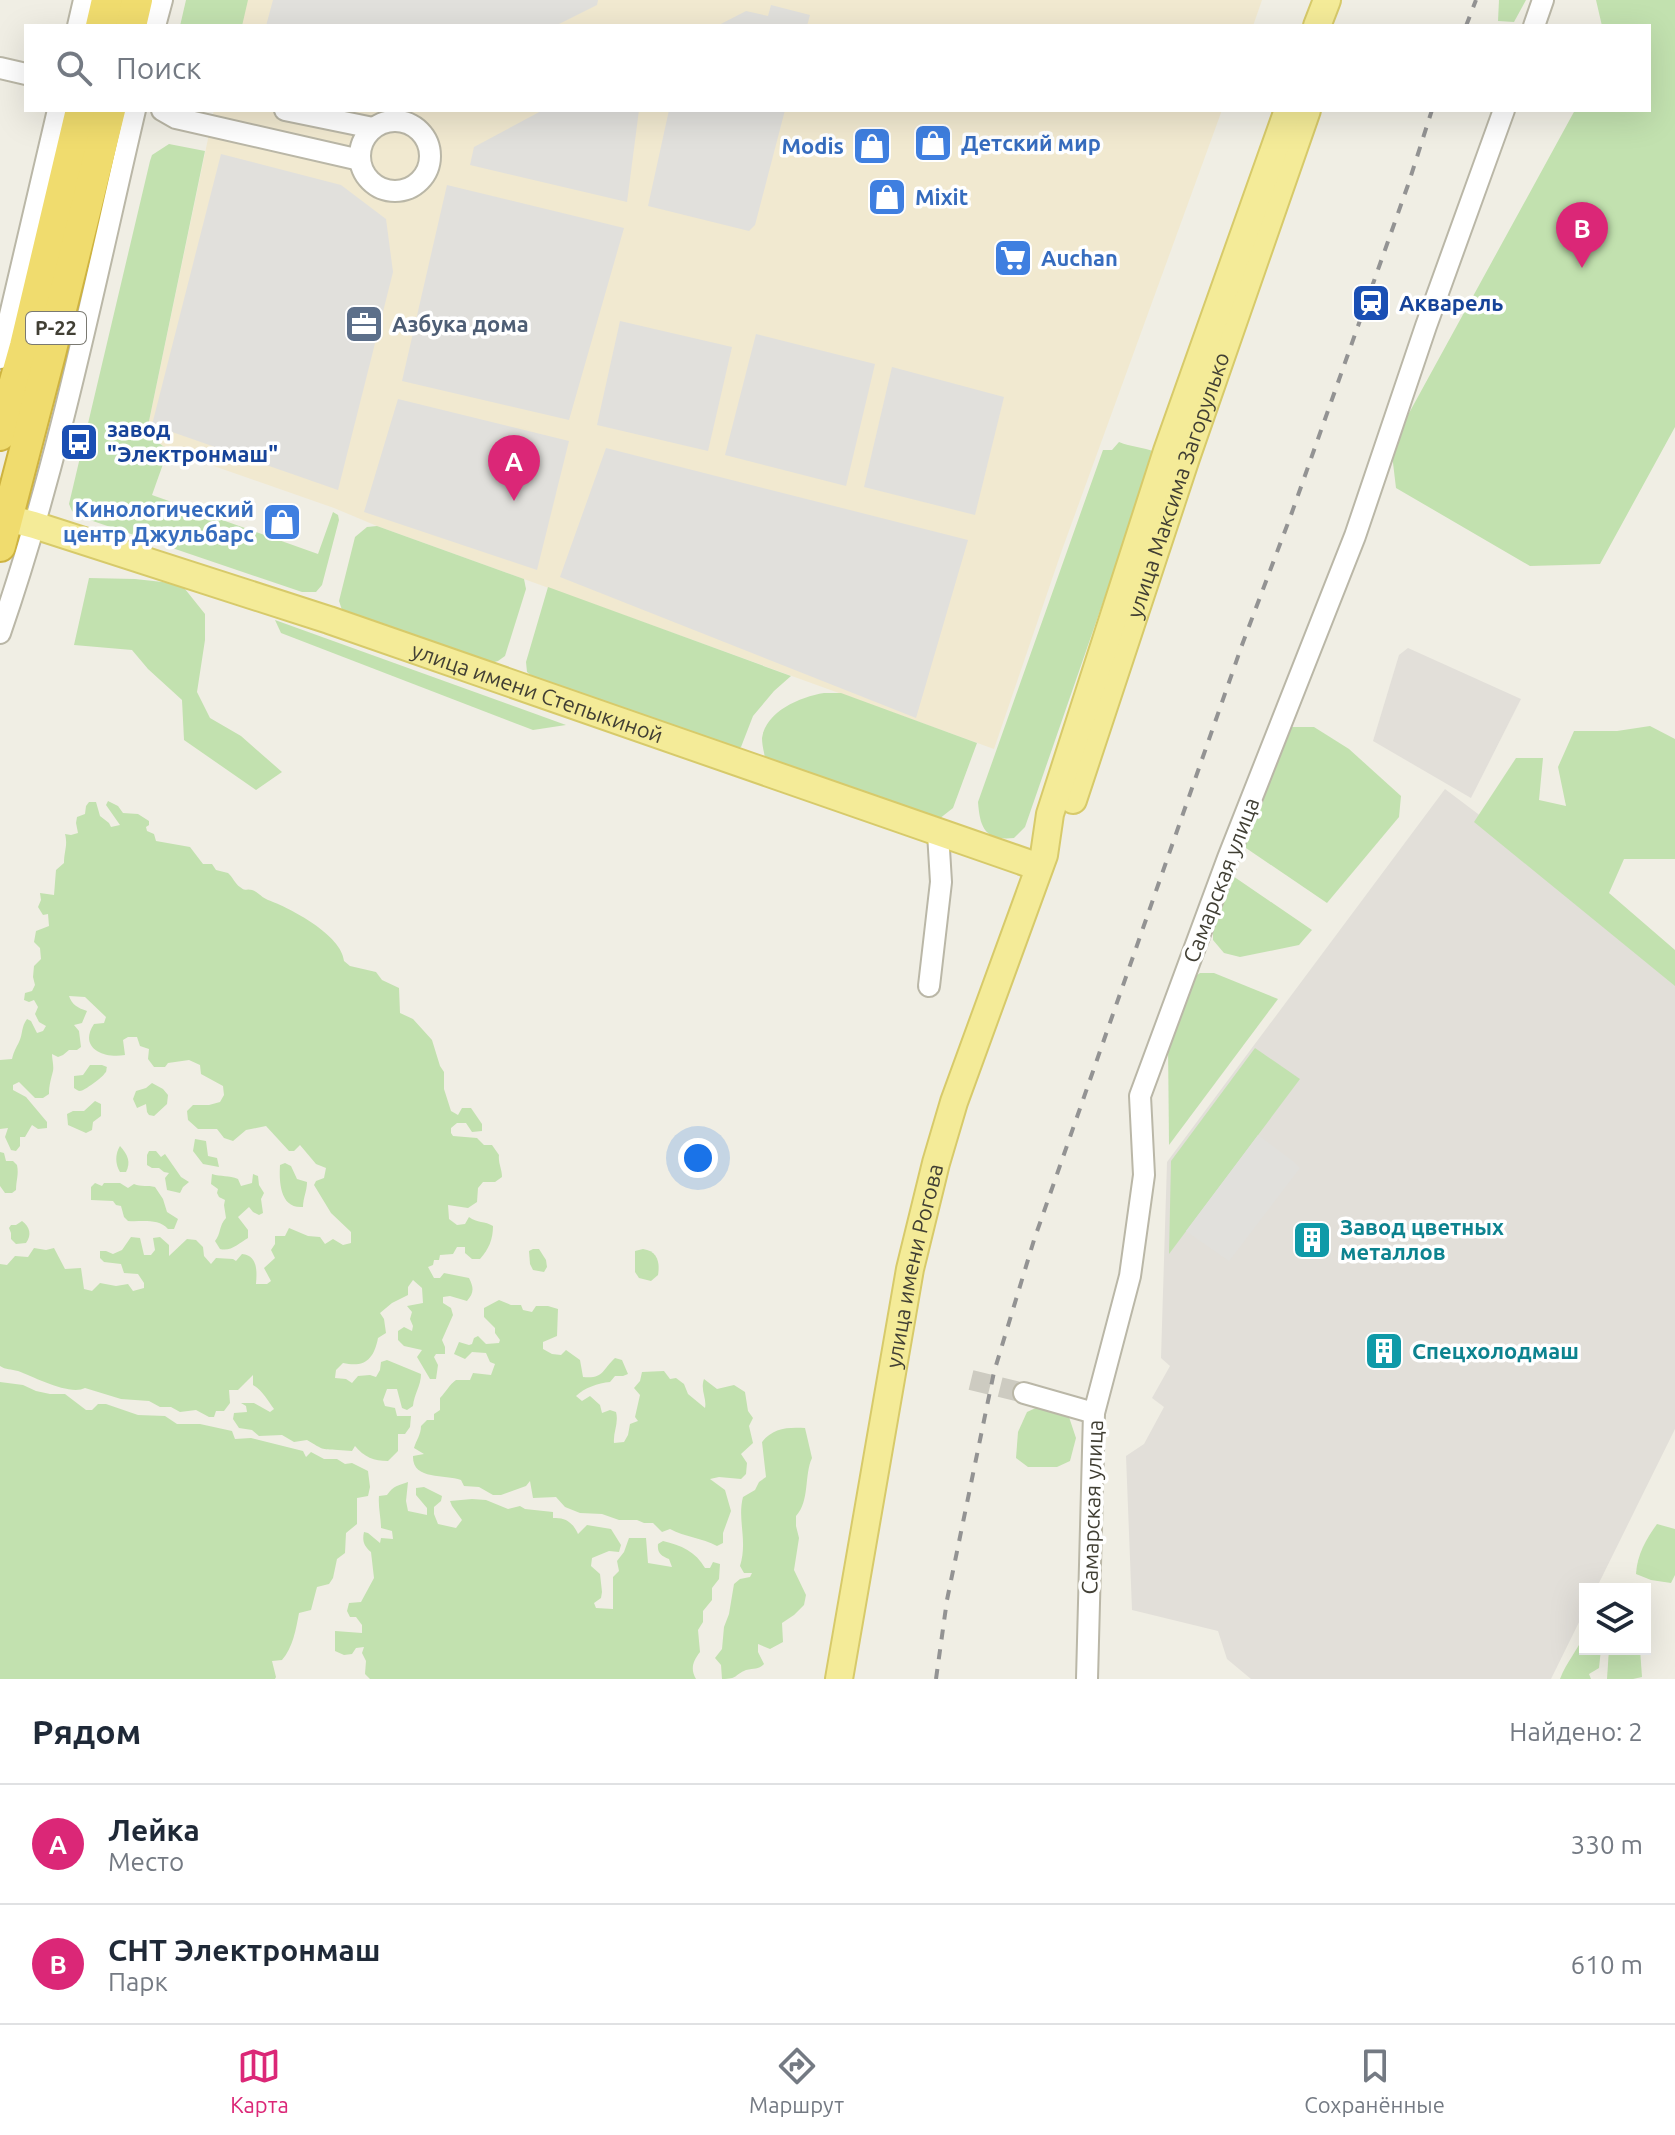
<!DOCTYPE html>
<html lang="ru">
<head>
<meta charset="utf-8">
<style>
  body { margin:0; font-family:Ubuntu,sans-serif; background:#f6f6f7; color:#1f2937 }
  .controls { position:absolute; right:24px; bottom:24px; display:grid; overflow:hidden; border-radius:0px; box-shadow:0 8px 32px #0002 }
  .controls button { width:72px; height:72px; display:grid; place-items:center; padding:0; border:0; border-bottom:2px solid #e0e1e3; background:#fff; color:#1f2937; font:40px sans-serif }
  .you { position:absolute; left:698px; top:1158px; width:28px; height:28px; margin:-20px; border:6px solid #fff; border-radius:50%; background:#1a73e8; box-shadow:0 0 0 12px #1a73e833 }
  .badge { display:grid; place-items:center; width:52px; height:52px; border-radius:50%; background:#db2777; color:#fff; font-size:26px; font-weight:700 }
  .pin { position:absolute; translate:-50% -66px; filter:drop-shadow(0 2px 4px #0008) }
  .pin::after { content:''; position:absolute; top:42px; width:28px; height:24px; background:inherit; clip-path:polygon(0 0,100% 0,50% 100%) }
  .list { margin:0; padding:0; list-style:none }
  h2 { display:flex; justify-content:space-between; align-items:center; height:104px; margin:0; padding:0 32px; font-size:34px }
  h2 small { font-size:26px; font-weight:400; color:#747a83 }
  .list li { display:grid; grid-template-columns:52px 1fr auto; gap:24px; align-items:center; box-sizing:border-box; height:120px; padding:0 32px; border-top:2px solid #e0e1e3 }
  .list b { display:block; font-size:30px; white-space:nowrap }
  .list p { margin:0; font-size:26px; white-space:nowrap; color:#747a83 }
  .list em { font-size:26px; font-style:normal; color:#747a83 }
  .icon { flex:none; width:44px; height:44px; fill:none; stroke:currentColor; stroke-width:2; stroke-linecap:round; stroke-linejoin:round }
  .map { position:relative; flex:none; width:1675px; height:1679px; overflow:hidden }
  .search { position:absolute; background:#fff; box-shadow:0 8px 32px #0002; left:24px; right:24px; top:24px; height:88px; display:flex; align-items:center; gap:20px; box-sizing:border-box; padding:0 28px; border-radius:0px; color:#747a83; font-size:30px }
  .sheet { height:344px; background:#fff }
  nav { display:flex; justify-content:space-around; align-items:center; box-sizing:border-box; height:112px; border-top:2px solid #e0e1e3; background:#fff; font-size:22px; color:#747a83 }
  nav a { display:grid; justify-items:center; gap:4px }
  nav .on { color:#db2777 }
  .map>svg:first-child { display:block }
  .commercial { fill:#f1e9d0 }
  .industrial { fill:#e2dfd9 }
  .green { fill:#c2e1af }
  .parking { fill:#e1e0dc }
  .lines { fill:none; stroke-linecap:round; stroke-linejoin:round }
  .minor-tunnel { stroke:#cdcbc1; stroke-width:20; stroke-dasharray:20 10; stroke-linecap:butt }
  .minor-casing { stroke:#bab7a7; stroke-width:24 }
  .major-casing { stroke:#d7ca6a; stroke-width:30 }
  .highway-casing { stroke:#ceb340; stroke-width:34 }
  .minor { stroke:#fff; stroke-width:20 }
  .major { stroke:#f4eb98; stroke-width:26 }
  .highway { stroke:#f0dc6e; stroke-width:30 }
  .rail { stroke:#939393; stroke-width:4; stroke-dasharray:10 10; stroke-linecap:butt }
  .labels { text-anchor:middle; stroke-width:7; stroke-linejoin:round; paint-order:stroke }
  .shield { fill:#fff; stroke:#7a7971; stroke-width:2 }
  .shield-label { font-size:20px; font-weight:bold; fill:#413f34 }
  .shop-label { font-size:22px; font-weight:bold; fill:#366cbe; stroke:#fff; text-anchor:start }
  .transit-label { font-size:22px; font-weight:bold; fill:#164399; stroke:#fff; text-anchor:start }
  .service-label { font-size:22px; font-weight:bold; fill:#4e5e75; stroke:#fff; text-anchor:start }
  .street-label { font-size:22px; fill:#413f34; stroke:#fff }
  .culture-label { font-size:22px; font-weight:bold; fill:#0d838f; stroke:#fff; text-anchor:start }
</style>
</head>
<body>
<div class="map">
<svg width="1675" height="1679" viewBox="0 0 1675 1679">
  <rect width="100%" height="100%" fill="#f0eee4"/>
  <g class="commercial">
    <path d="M 236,0 L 1262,0 L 1253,26 L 231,26 Z"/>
    <path d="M 214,110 L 1222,110 L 1062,550 L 994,749 L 377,526 L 334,508 L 168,450 L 155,440 L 148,426 Z"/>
  </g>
  <g class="industrial">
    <path d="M 1408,648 L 1521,699 L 1471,798 L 1373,741 L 1399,655 Z"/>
    <path d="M 1445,789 L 1675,963 L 1675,1429 L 1596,1589 L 1585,1589 L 1585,1610 L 1551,1679 L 1251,1679 L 1227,1659 L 1218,1631 L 1132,1610 L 1126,1456 L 1144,1444 L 1164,1407 L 1152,1398 L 1170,1366 L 1161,1358 L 1167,1162 Z"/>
  </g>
  <g class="green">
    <path d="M 186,0 L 248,0 L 242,26 L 180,26 Z"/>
    <path d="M 1499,0 L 1526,0 L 1514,22 L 1498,21 Z"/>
    <path d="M 1596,0 L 1675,0 L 1675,427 L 1600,564 L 1530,566 L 1396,488 L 1391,446 L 1575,110 L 1649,110 L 1649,26 L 1602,26 Z"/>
    <path d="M 169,144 L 205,151 L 148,426 L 155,440 L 168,450 L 152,495 L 318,554 L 333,512 L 338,515 L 339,520 L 322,585 L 316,592 L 302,592 L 81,517 L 72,511 L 69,504 L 150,161 L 152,155 Z"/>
    <path d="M 1119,442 C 1131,447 1143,447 1155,452 L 1025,827 L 1014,838 C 985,841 980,828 978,802 L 1103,450 L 1112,450 Z"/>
    <path d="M 377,526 L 524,579 L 526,589 L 505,656 L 498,661 L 491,663 L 342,610 L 339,601 L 355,537 L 367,527 Z"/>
    <path d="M 89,578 L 135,579 L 181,584 L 205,614 L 205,640 L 197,692 L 210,718 L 241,736 L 282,772 L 256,790 L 184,740 L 182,700 L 148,669 L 132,650 L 74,645 Z"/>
    <path d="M 548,587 L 791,676 L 774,691 L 753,716 L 741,747 L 733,749 L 532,676 L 527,672 L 526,662 Z"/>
    <path d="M 275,620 L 566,725 L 533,730 L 281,633 Z"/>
    <path d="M 824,693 L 841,693 L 977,743 L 953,808 L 939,819 L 765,758 C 764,752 762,745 762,738 C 766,711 800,697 824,693 Z"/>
    <path d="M 1650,726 L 1675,739 L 1675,859 L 1624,859 L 1609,893 L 1675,950 L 1675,986 L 1474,822 L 1516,758 L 1543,758 L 1539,800 L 1566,806 L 1558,767 L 1574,731 L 1617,731 Z"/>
    <path d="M 1291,727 L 1314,727 L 1349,749 L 1401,796 L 1399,817 L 1327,903 L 1243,846 Z"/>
    <path d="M 108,801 L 118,806 L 123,813 L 138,814 L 149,821 L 149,825 L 146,827 L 147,831 L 154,834 L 156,841 L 190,847 L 203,864 L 212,864 L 216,870 L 228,873 C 233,877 235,884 240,887 C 246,892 245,888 252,890 C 258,892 262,898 268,900 C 290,908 342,935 344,961 L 350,966 L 376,972 L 382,980 L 399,988 L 400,1013 L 413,1019 L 432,1040 L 440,1066 L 444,1072 L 444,1089 L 451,1111 L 458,1115 L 462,1108 L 471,1108 L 482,1124 L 482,1131 L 472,1132 L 466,1123 L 457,1123 L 451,1128 L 451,1133 L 453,1136 L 477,1138 L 484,1145 L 492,1145 L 499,1155 C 498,1163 502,1169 502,1177 L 495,1182 L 483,1182 L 478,1188 L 477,1202 L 468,1208 L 448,1205 L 449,1219 L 457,1225 L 465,1224 L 469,1217 C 477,1223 485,1221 493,1226 C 493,1239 489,1249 480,1259 L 472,1259 L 465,1253 L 465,1247 L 457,1247 L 453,1254 L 440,1255 L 439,1260 L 434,1260 L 433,1265 L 428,1267 L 434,1278 L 440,1278 L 444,1273 L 469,1278 C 474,1288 474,1293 467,1301 L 450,1296 L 443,1297 L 443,1303 L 451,1308 L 453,1315 L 442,1340 L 445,1347 L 445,1354 L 436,1354 L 434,1357 L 438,1365 L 436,1379 L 430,1379 L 417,1357 L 422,1350 L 404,1346 L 398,1340 L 398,1331 L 404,1327 L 412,1331 L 413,1326 L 410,1319 L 412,1312 L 407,1306 L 423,1303 L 422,1288 L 413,1280 L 408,1287 L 408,1295 L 392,1303 L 380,1313 L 384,1319 L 386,1333 L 378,1338 C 374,1359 365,1368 343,1363 L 336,1370 L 335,1378 L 346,1379 L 352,1383 L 358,1376 L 370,1375 L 376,1377 L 380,1370 L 381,1362 L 387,1360 L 421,1374 C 421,1386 414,1394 413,1406 L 407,1410 L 402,1408 L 397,1389 L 387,1389 L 383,1400 L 385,1406 L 395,1408 L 397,1416 L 411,1416 L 410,1427 L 405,1434 L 398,1434 L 398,1451 L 388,1461 C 374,1461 364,1457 355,1446 L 352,1451 C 347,1451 343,1450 338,1450 C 320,1449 324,1450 307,1440 L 294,1442 L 282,1435 L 259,1436 L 252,1430 L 239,1428 L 233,1419 L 234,1413 L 247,1412 L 246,1406 L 241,1403 L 254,1403 L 270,1412 L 274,1409 C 268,1401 262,1390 253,1385 L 253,1375 L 238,1390 L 229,1390 L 230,1403 L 224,1411 L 216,1411 L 214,1417 L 209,1417 L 196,1410 L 180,1412 L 171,1407 L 160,1407 L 149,1401 L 121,1399 L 85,1388 C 70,1396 34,1377 18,1371 C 11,1369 6,1370 0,1366 L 0,1264 L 7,1265 L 15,1256 L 28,1257 L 34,1248 L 46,1250 L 54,1248 L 65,1269 L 81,1268 L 84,1289 L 92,1291 L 100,1283 L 116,1286 L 128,1284 L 133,1291 L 144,1288 L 144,1283 L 138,1274 L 124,1273 L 121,1264 L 104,1262 L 100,1258 L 100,1251 L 106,1251 L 113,1254 L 122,1250 L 131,1237 L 140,1238 L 144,1255 L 151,1255 L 155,1250 L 153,1238 L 160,1237 L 169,1245 L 169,1256 L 187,1239 L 196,1240 L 203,1247 L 204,1256 L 211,1264 L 216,1258 L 233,1259 L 236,1261 L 242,1254 C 258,1255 257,1272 256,1284 L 267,1284 L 271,1281 L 264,1268 L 275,1258 L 271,1250 L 275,1244 L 275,1236 L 285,1236 L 289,1228 L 308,1236 L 320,1237 L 325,1244 L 333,1239 L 343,1245 L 351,1243 L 351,1232 L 331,1213 L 314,1185 L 316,1181 L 324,1178 L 326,1168 L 316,1164 L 300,1145 L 294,1151 L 289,1151 L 266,1126 L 246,1130 L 233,1141 L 224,1138 L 217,1129 L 198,1129 L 188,1120 L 187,1111 L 193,1105 L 209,1105 L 220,1102 L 224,1095 L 223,1086 L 201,1074 L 200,1065 L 189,1060 L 168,1063 L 165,1067 L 154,1067 L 148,1059 L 149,1049 L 140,1046 L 137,1037 L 128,1037 L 123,1040 L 125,1055 C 104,1059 78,1048 94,1024 L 104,1023 L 106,1017 L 85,997 L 69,996 C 72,1005 78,1008 87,1011 L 82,1023 L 74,1025 L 79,1031 L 81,1047 L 77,1050 L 69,1050 L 63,1055 L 58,1057 L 52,1054 C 52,1059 54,1066 53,1071 C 51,1079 49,1085 49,1094 L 43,1098 L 35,1098 L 19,1082 L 13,1085 L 13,1090 L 26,1097 L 47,1122 L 47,1128 L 38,1129 L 32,1125 L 25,1137 L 20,1137 L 20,1146 L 16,1151 L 11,1150 L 5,1137 L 8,1128 L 0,1129 L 0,1060 L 12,1059 C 14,1051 16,1048 19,1042 C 23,1034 21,1027 27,1019 L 31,1021 L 37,1033 L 43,1031 L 46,1026 L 39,1022 L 35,1014 L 38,1007 L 34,1000 L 29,1002 L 24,1000 L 25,993 L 32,991 L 35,985 L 33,977 L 34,966 L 41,959 L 40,948 L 34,942 L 36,931 L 49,926 L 48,914 L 43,915 L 38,907 L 41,900 L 40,893 L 54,895 L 56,870 L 64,863 C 64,851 68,846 65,834 L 71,835 L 78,833 L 76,823 L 77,817 L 85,814 L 86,806 L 89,802 L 96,802 L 100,816 L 109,823 L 111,827 L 120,825 L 106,805 Z"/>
    <path d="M 1230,874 L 1312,930 L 1299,945 L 1240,957 L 1224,953 L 1213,940 L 1213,919 Z"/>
    <path d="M 1200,973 L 1214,973 L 1278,999 L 1169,1145 L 1168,1043 L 1191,979 Z"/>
    <path d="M 1255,1048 L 1300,1079 L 1169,1254 L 1171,1161 Z"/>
    <path d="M 90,1065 L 102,1065 L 107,1067 C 106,1069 107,1072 105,1073 C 103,1077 84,1091 80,1091 C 78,1091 76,1089 74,1088 L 74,1076 L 83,1075 Z"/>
    <path d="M 152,1083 L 163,1089 L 168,1095 L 167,1104 L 154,1116 L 149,1115 L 147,1112 L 146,1104 L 137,1108 L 133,1099 L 136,1091 L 146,1088 Z"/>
    <path d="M 95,1101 L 101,1104 L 101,1116 L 93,1122 L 92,1130 L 86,1133 L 68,1125 L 67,1114 L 73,1111 L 84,1111 Z"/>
    <path d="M 195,1139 L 206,1141 L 208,1156 L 217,1158 L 219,1167 L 203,1164 L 193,1151 Z"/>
    <path d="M 120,1146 C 128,1155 131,1162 126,1172 L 120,1172 C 115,1164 115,1154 120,1146 Z"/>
    <path d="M 149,1151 L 156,1151 L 161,1157 L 165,1154 L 181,1177 L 189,1182 L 183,1187 L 180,1193 L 167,1190 L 165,1178 L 169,1173 L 164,1172 L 159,1168 L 152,1168 L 147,1165 L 147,1155 Z"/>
    <path d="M 0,1152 L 4,1153 L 6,1161 L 13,1161 L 17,1165 C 19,1175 16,1180 16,1190 L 12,1193 L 5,1193 L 0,1186 Z"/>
    <path d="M 285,1163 L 291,1166 L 297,1179 L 307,1182 C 307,1191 303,1198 303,1207 C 280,1209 279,1182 280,1165 Z"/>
    <path d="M 212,1174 C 221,1177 229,1175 238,1179 L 241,1186 L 252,1183 L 253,1174 L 258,1176 L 259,1185 L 264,1193 L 261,1199 L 263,1213 L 259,1215 L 253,1212 L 249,1207 L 238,1217 L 248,1230 L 248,1238 C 239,1243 231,1252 220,1249 L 215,1241 C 221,1234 219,1225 226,1218 L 224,1205 L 225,1200 L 219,1197 L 217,1193 L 218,1189 L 211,1184 Z"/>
    <path d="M 95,1183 L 102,1186 L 104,1183 L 120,1183 L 128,1188 L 134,1184 C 141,1187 148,1185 155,1187 L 163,1199 L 167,1212 L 178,1219 L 174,1229 L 168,1229 C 158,1218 142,1222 128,1221 L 124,1217 L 121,1206 L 116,1205 L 113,1201 L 91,1200 L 91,1187 Z"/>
    <path d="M 22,1221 C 30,1227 32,1235 26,1243 L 16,1244 L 11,1239 L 11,1233 L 9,1228 L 11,1225 L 16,1225 Z"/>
    <path d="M 533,1249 L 539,1249 L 546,1260 L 547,1267 L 544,1272 L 533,1270 L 530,1264 L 529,1251 Z"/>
    <path d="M 643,1249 C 658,1251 660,1263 658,1275 L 651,1281 L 639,1278 L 635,1272 L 635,1251 Z"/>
    <path d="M 499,1300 L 511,1305 L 521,1305 L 523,1310 L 532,1312 L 536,1306 L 548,1306 L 558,1309 L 557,1336 L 543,1342 L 543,1349 L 552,1354 L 561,1355 L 566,1350 L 580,1360 L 583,1377 C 604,1379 602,1370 615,1358 L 622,1360 L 628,1374 L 623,1376 L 615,1376 L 610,1382 C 598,1383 584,1388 576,1396 L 582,1401 L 590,1396 L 600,1405 L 602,1413 L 610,1410 L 616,1412 C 619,1423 613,1432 614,1443 L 624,1442 L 628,1435 L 630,1424 L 638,1421 L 635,1417 L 640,1395 L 634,1388 L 640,1381 L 642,1372 L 664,1371 L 670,1379 L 676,1378 L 684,1384 L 688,1394 L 705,1408 C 707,1398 700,1390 704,1379 L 717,1389 L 734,1385 L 745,1392 L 748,1411 L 753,1418 L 749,1426 L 753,1443 L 741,1454 L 747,1463 L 746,1474 L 741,1479 L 719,1477 L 710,1479 L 725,1490 L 731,1511 L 723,1533 L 723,1543 L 717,1546 C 702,1538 685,1537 670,1529 L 662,1532 L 653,1523 L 644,1523 L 637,1520 L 619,1520 L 602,1514 L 580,1513 L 565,1507 L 556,1497 L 533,1498 L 530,1481 L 526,1486 L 501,1495 L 493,1495 L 479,1487 L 464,1486 L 461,1480 C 445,1474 412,1481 413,1456 L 424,1454 L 414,1448 C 416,1440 421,1435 421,1426 L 427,1420 L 434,1420 L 434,1414 L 440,1410 L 440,1398 C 446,1392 449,1385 456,1380 L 470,1380 L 473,1373 L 491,1375 L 495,1364 L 490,1362 L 486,1353 L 472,1352 L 465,1359 L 454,1354 L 459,1342 L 469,1345 L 472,1344 L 474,1338 L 478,1336 L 486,1344 L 499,1343 L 500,1340 L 495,1333 L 495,1328 L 484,1317 L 484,1308 Z"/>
    <path d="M 0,1382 L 23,1385 L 36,1391 L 50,1394 L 65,1394 L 86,1410 L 92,1410 L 98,1404 L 106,1404 L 138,1415 L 165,1416 L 177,1424 L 200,1424 L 232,1431 L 235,1439 L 251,1438 L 303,1451 L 306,1457 L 311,1452 L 324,1459 L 337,1459 L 345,1464 L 352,1463 L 368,1471 L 370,1487 L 368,1496 L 357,1498 L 357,1524 L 346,1533 L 345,1553 L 337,1559 L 333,1578 L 329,1584 L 317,1587 L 311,1610 L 299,1613 C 296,1629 293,1647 282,1660 L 272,1661 L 276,1677 L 275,1679 L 0,1679 Z"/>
    <path d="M 1040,1406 L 1068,1414 L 1076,1438 L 1070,1461 L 1057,1467 L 1028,1467 L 1016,1458 L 1018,1432 L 1027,1412 Z"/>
    <path d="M 805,1428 L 812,1458 C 804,1475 810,1501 796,1516 L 796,1526 L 799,1538 L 794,1570 L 806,1595 L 804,1605 L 794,1615 L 782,1623 L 783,1642 L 770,1649 L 758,1644 L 758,1652 L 764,1664 C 758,1670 754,1668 746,1670 C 734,1675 738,1679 722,1679 L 721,1665 L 715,1658 L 722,1649 L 724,1627 L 729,1614 L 734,1584 L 740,1579 L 750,1577 L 752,1573 L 744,1573 L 740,1566 C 748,1540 737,1520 743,1497 L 755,1490 L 759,1482 L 766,1477 L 762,1442 C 773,1428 787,1427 805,1428 Z"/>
    <path d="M 408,1482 L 406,1501 L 408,1511 L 427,1515 L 427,1508 L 416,1495 L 416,1488 L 424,1487 L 442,1496 L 441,1501 L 434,1507 L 434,1514 L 438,1524 L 456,1528 L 462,1520 L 452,1506 L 450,1501 L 472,1499 L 486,1500 L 508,1509 L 520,1506 L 525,1509 L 553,1512 L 553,1518 C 566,1517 573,1523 578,1534 L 587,1525 L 611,1529 L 621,1545 L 619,1552 L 609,1551 L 592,1558 L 591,1566 L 600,1574 L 602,1592 L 601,1598 L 594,1603 L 596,1608 L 613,1609 L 613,1577 L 619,1571 L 617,1561 L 624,1552 L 629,1538 L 646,1538 L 648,1563 L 672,1567 L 669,1559 C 661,1556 657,1553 658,1544 L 663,1541 C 681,1545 696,1552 705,1568 L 710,1568 L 713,1562 L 720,1564 L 719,1579 L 712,1588 L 712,1600 L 703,1611 L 703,1622 L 698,1630 L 700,1652 C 693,1661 690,1669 696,1679 L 370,1679 L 365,1674 L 366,1661 L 362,1653 L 364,1647 L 356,1648 L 352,1654 L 344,1655 L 335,1651 L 335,1631 L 362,1633 L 362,1625 L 356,1617 L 350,1617 L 347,1611 L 349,1603 L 361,1602 L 374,1578 L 371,1552 C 364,1546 362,1541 364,1532 L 368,1533 L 380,1543 L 381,1538 L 393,1539 L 392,1531 L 381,1528 C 381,1517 378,1507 379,1496 L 387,1495 C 394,1485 398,1486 408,1482 Z"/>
    <path d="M 1657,1524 L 1675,1529 L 1675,1575 L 1671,1583 L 1651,1580 L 1636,1574 C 1637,1555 1646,1539 1657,1524 Z"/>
    <path d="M 1585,1634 L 1585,1649 L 1601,1649 L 1599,1668 L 1589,1674 L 1591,1679 L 1560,1679 C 1566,1663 1578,1649 1585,1634 Z"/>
    <path d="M 1609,1649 L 1640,1649 L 1642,1677 L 1633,1679 L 1607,1679 Z"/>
  </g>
  <g class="parking">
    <path d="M 273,0 L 598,0 L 597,5 L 555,26 L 266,26 Z"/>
    <path d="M 771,5 L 810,15 L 807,26 L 717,26 L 746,11 L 768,16 Z"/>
    <path d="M 543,110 L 639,110 L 627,202 L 470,165 L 474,147 Z"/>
    <path d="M 669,110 L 785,110 L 755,225 L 749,231 L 648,206 Z"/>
    <path d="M 221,154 L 341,185 L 386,219 L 393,272 L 338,490 L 152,425 Z"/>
    <path d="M 447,185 L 624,228 L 569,420 L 402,381 Z"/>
    <path d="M 620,321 L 732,347 L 708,451 L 597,425 Z"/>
    <path d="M 756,334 L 875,364 L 846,486 L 725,455 Z"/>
    <path d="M 892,367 L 1004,397 L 975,515 L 864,487 Z"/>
    <path d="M 398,399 L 569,441 L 537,570 L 364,512 Z"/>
    <path d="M 606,448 L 968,540 L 916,718 L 560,577 Z"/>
    <path d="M 1258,1135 L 1294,1162 L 1300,1168 L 1229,1261 L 1186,1231 Z"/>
  </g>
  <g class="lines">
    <path class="minor-tunnel" d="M 971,1380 L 1024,1393"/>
    <defs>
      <g id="minor">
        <path d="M 78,26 L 84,0"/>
        <path d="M 155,26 L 162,0"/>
        <path d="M 1534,26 L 1543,0"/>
        <path d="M 0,68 L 26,74"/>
        <path d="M 162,110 L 176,118 L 360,160"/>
        <path d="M 285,110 L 373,128"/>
        <circle cx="395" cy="156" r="35"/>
        <path d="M 0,358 L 58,110"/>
        <path d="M 0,633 C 59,463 94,285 135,110"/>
        <path d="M 929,986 L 941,882 L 938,833"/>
        <path d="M 1024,1393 L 1094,1413"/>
        <path d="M 1087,1679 L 1094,1413 L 1130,1276 L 1144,1175 L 1140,1096 L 1228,858 L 1355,536 L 1426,326 L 1504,110"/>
      </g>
      <g id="major">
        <path d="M 1317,26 L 1327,0"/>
        <path id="s1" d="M 0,521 L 7,518 L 34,525 L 329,620 L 1039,867"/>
        <path id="s2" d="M 1073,800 L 1186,458 L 1307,110"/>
        <path id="s3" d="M 839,1679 L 910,1269 L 936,1163 L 954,1102 L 1044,855 L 1050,814 L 1167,451 L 1288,110"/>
      </g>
      <g id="highway">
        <path d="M 101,26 L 107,0"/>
        <path d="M 131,26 L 137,0"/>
        <path d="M 0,435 L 25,346 L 81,110"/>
        <path d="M 0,546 L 50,354 L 110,110"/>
      </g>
    </defs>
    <use href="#minor" class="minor-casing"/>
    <use href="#major" class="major-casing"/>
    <use href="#highway" class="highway-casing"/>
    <use href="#minor" class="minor"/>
    <use href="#major" class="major"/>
    <use href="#highway" class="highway"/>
    <g class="rail">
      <path d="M 1466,26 L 1476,0"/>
      <path d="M 936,1679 L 947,1600 L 994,1372 L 1034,1240 L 1242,645 L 1291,515 L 1408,185 L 1432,110"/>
    </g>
  </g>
  <defs>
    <symbol id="shop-square" viewBox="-11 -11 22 22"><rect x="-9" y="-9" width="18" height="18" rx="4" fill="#3f7fe0" stroke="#fff"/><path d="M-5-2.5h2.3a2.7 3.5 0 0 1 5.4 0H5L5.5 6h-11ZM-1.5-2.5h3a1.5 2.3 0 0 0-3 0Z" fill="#fff"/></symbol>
    <symbol id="supermarket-square" viewBox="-11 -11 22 22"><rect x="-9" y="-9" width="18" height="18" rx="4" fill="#3f7fe0" stroke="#fff"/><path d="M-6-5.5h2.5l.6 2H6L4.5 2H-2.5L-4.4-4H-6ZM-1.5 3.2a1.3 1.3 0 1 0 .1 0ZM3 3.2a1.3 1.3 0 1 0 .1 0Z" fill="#fff"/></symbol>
    <symbol id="station-square" viewBox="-11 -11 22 22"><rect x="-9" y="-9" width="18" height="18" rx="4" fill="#1a4fb4" stroke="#fff"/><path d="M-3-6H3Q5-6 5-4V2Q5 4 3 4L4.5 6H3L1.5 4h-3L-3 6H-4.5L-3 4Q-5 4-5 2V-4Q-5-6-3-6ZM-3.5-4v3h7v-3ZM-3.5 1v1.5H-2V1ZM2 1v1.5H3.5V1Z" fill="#fff"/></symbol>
    <symbol id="office-square" viewBox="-11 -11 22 22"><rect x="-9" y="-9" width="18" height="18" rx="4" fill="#5c6f8a" stroke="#fff"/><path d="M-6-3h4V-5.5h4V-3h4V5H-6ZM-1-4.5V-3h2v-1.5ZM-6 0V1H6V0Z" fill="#fff"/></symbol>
    <symbol id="bus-square" viewBox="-11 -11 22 22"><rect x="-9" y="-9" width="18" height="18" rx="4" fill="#1a4fb4" stroke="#fff"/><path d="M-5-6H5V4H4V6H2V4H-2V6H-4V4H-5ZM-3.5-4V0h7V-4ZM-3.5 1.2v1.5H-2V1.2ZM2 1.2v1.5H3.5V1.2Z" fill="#fff"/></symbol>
    <symbol id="building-square" viewBox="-11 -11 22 22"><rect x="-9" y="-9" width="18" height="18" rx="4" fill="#0f9aa8" stroke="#fff"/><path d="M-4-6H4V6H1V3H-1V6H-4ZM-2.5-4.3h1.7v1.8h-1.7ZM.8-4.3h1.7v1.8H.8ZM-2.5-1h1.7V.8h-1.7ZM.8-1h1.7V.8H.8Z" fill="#fff"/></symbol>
  </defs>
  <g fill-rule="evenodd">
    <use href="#shop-square" x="911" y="121" width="44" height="44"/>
    <use href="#shop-square" x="850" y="124" width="44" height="44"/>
    <use href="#shop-square" x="865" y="175" width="44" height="44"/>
    <use href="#supermarket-square" x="991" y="236" width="44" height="44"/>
    <use href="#station-square" x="1349" y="281" width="44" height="44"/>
    <use href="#office-square" x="342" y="302" width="44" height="44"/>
    <use href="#bus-square" x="57" y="420" width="44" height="44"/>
    <use href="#shop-square" x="260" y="500" width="44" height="44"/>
    <use href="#building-square" x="1290" y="1218" width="44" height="44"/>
    <use href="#building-square" x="1362" y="1329" width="44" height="44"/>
  </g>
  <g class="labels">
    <rect class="shield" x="26" y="312" width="60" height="32" rx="6"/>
    <g class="shield-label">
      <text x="56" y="335">Р-22</text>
    </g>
    <g class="shop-label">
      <text x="961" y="151">Детский мир</text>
      <text x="844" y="154" text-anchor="end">Modis</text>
      <text x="915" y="205">Mixit</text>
      <text x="1041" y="266">Auchan</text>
      <text x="254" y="517" text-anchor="end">Кинологический<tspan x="254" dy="25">центр Джульбарс</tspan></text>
    </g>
    <g class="transit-label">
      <text x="1399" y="311">Акварель</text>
      <text x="107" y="437">завод<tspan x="107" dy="25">"Электронмаш"</tspan></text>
    </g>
    <g class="service-label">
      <text x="392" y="332">Азбука дома</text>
    </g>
    <g class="street-label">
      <text dy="8" stroke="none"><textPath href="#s2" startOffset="332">улица Максима Загорулько</textPath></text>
      <text dy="8" stroke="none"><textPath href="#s1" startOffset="566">улица имени Степыкиной</textPath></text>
      <text transform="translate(1221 880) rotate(-69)" y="8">Самарская улица</text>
      <text dy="8" stroke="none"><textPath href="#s3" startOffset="420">улица имени Рогова</textPath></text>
      <text transform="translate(1092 1507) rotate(-88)" y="8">Самарская улица</text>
    </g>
    <g class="culture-label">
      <text x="1340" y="1235">Завод цветных<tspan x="1340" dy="25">металлов</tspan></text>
      <text x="1412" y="1359">Спецхолодмаш</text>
    </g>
  </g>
</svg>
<div class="controls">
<button><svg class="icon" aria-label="layers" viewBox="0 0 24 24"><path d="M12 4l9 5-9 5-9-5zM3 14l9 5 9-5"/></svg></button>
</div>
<div class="you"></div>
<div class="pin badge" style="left:514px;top:501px">A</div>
<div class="pin badge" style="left:1582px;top:268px">B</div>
<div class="search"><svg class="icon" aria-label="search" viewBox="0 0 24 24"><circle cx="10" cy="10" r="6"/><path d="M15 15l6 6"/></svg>Поиск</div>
</div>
<section class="sheet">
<h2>Рядом<small>Найдено: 2</small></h2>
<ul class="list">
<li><span class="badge">A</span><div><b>Лейка</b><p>Место</p></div><em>330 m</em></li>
<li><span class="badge">B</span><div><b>СНТ Электронмаш</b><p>Парк</p></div><em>610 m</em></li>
</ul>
</section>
<nav>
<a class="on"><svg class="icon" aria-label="map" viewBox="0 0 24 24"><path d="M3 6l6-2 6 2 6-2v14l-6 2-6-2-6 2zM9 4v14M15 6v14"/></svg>Карта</a>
<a><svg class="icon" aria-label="directions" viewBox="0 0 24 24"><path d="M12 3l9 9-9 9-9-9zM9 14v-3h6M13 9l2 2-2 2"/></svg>Маршрут</a>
<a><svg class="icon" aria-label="saved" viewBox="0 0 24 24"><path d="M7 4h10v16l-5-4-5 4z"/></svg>Сохранённые</a>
</nav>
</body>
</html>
